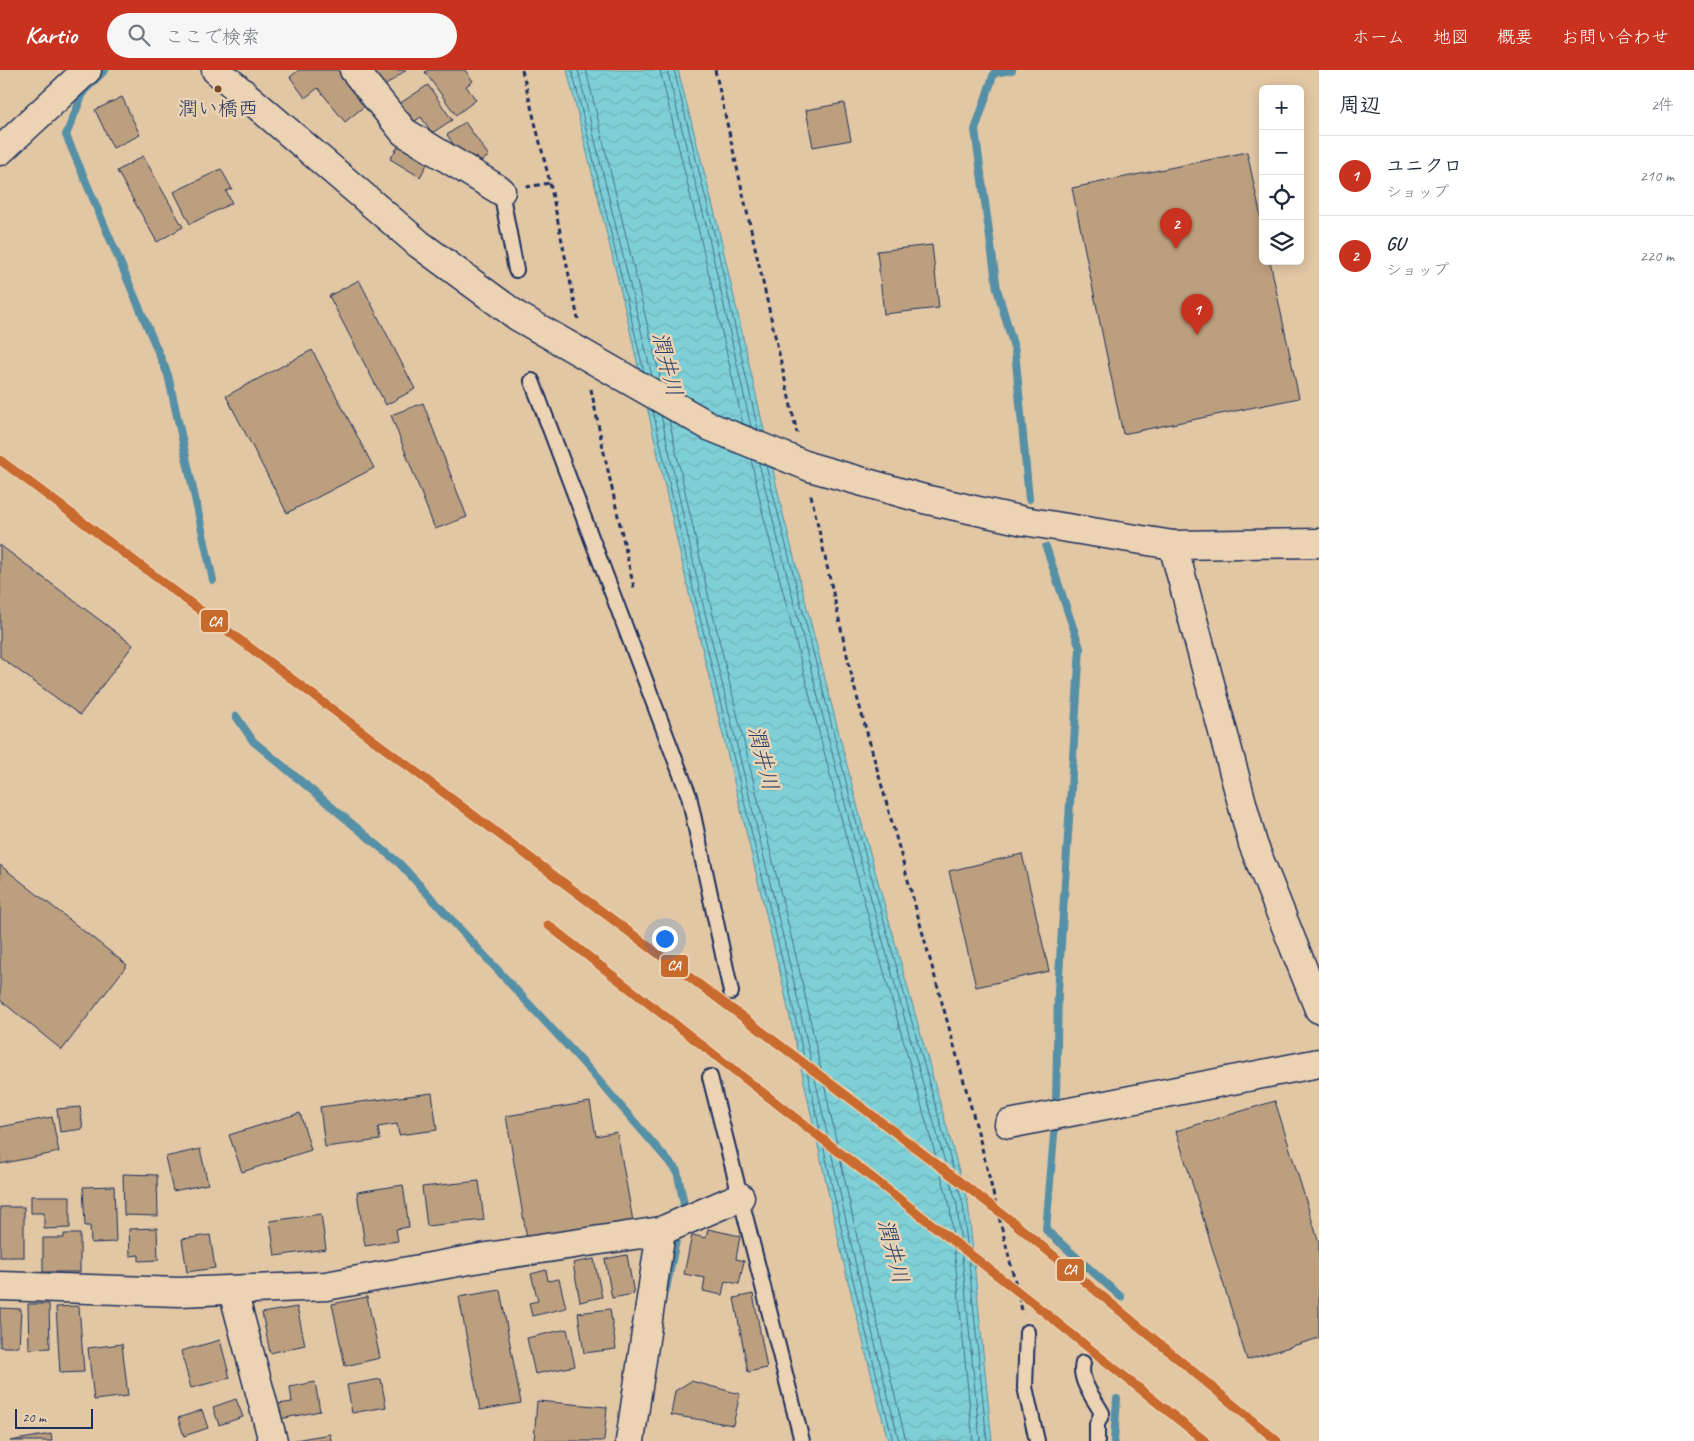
<!DOCTYPE html>
<html lang="ja">
<head>
<meta charset="utf-8">
<style>
  body { margin:0; font-family:Caveat,"Klee One",sans-serif; background:#f6f6f7; color:#1f2937 }
  .controls { position:absolute; right:15px; top:15px; display:grid; overflow:hidden; border-radius:8px; box-shadow:0 2px 12px #0003 }
  .controls button { width:45px; height:45px; display:grid; place-items:center; padding:0; border:0; border-bottom:1px solid #e0e1e3; background:#fff; color:#1f2937; font:25px sans-serif }
  .scale { position:absolute; left:15px; bottom:12px; width:78px; box-sizing:border-box; padding-left:5px; border:2px solid #1b2f5e; border-top:0; font-size:14px; line-height:18px; white-space:nowrap; color:#1b2f5e; -webkit-text-stroke:4px #ebd3b3; paint-order:stroke }
  .you { position:absolute; left:664px; top:868px; width:18px; height:18px; margin:-12px; border:4px solid #fff; border-radius:50%; background:#1a73e8; box-shadow:0 0 0 8px #1a73e833 }
  .badge { display:grid; place-items:center; width:32px; height:32px; border-radius:50%; background:#c8321e; color:#fff; font-size:16px; font-weight:700 }
  .pin { position:absolute; translate:-50% -41px; filter:drop-shadow(0 1px 2px #0008) }
  .pin::after { content:''; position:absolute; top:26px; width:18px; height:15px; background:inherit; clip-path:polygon(0 0,100% 0,50% 100%) }
  .list { margin:0; padding:0; list-style:none }
  h2 { display:flex; justify-content:space-between; align-items:center; height:65px; margin:0; padding:0 20px; font-size:21px }
  h2 small { font-size:16px; font-weight:400; color:#747a83 }
  .list li { display:grid; grid-template-columns:32px 1fr auto; gap:15px; align-items:center; box-sizing:border-box; height:80px; padding:0 20px; border-top:1px solid #e0e1e3 }
  .list b { display:block; font-size:19px; white-space:nowrap }
  .list p { margin:0; font-size:16px; white-space:nowrap; color:#747a83 }
  .list em { font-size:16px; font-style:normal; color:#747a83 }
  .icon { flex:none; width:28px; height:28px; fill:none; stroke:currentColor; stroke-width:2; stroke-linecap:round; stroke-linejoin:round }
  .map { position:relative; flex:none; width:1319px; height:1371px; overflow:hidden }
  header { display:flex; align-items:center; gap:30px; box-sizing:border-box; height:70px; padding:0 25px; background:#c8321e; color:#fff }
  header strong { font-size:24px }
  nav { display:flex; gap:28px; margin-inline-start:auto; font-size:18px }
  .search { width:350px; height:45px; background:#f6f6f7; display:flex; align-items:center; gap:12px; box-sizing:border-box; padding:0 18px; border-radius:28px; color:#747a83; font-size:19px }
  main { display:flex }
  aside { flex:1; background:#fff }
  .map>svg:first-child { display:block }
  .water { fill:url(#water-waves); stroke:#5790a6 }
  .lines { fill:none; stroke-linecap:round; stroke-linejoin:round }
  .shore { stroke:#436f8e; stroke-width:1 }
  .stream { stroke:#5790a6; stroke-width:8 }
  .building { fill:#bc9f7e; stroke:#1b2f5e }
  .lane-casing { stroke:#1b2f5e; stroke-width:18 }
  .street-casing { stroke:#1b2f5e; stroke-width:31 }
  .secondary-casing { stroke:#1b2f5e; stroke-width:31 }
  .path { stroke:#1b2f5e; stroke-width:3; stroke-dasharray:5 4; stroke-linecap:butt }
  .lane { stroke:#ebd3b3; stroke-width:14 }
  .street { stroke:#ebd3b3; stroke-width:28 }
  .secondary { stroke:#ebd3b3; stroke-width:28 }
  .secondary-bridge-casing { stroke:#1b2f5e; stroke-width:31; stroke-linecap:butt }
  .secondary-bridge { stroke:#ebd3b3; stroke-width:28 }
  .rail-1-casing { stroke:#ebd3b3; stroke-width:12 }
  .rail-1 { stroke:#c96a2d; stroke-width:9 }
  .bus-dot { fill:#7a4b2a; stroke:#ebd3b3; stroke-width:2 }
  .labels { text-anchor:middle; stroke-width:5; stroke-linejoin:round; paint-order:stroke }
  .bus-label { font-size:20px; fill:#1b2f5e; stroke:#ebd3b3 }
  .water-label { font-size:22px; font-style:italic; fill:#253f6a; stroke:#ebd3b3 }
  .line-badge { stroke:#ebd3b3; stroke-width:2 }
  .badge-label { font-size:14px; text-anchor:middle; font-weight:bold; fill:#fff }
</style>
</head>
<body>
<header>
<strong>Kartio</strong>
<div class="search"><svg class="icon" aria-label="search" viewBox="0 0 24 24"><circle cx="10" cy="10" r="6"/><path d="M15 15l6 6"/></svg>ここで検索</div>
<nav><a>ホーム</a><a>地図</a><a>概要</a><a>お問い合わせ</a></nav>
</header>
<main>
<div class="map">
<svg width="1319" height="1371" viewBox="0 0 1319 1371">
  <defs>
    <pattern id="water-waves" width="16" height="10" patternUnits="userSpaceOnUse" patternTransform="scale(1.25)"><rect width="16" height="10" fill="#7fd0d6"/><path d="M0 5q4-4 8 0t8 0" fill="none" stroke="#6db3ba"/></pattern>
  </defs>
  <rect width="100%" height="100%" fill="#e2c7a4"/>
  <filter id="ink" filterUnits="userSpaceOnUse"><feTurbulence type="fractalNoise" baseFrequency=".02" numOctaves="2"/><feDisplacementMap in="SourceGraphic" scale="10" xChannelSelector="R" yChannelSelector="G"/><feConvolveMatrix kernelMatrix="1 2 1 2 8 2 1 2 1" color-interpolation-filters="sRGB"/></filter>
  <g filter="url(#ink)">
    <path class="water" d="M 567,0 L 678,0 L 717,152 L 782,440 L 863,758 L 968,1133 L 992,1371 L 888,1371 L 845,1199 L 782,911 L 690,528 L 627,247 Z"/>
    <g class="lines">
      <g class="shore">
        <path d="M 572,0 L 644,302"/>
        <path d="M 578,0 L 652,306"/>
        <path d="M 586,0 L 661,311"/>
        <path d="M 660,0 L 698,157 L 743,354"/>
        <path d="M 667,0 L 706,155 L 751,357"/>
        <path d="M 674,0 L 712,154 L 758,360"/>
        <path d="M 653,341 L 695,527 L 787,910 L 850,1198 L 893,1371"/>
        <path d="M 661,345 L 701,526 L 793,908 L 856,1196 L 899,1371"/>
        <path d="M 669,350 L 708,524 L 801,907 L 863,1195 L 906,1371"/>
        <path d="M 751,389 L 763,444 L 845,763 L 950,1137 L 973,1371"/>
        <path d="M 759,393 L 771,442 L 852,761 L 957,1135 L 980,1371"/>
        <path d="M 766,396 L 858,759 L 963,1134 L 987,1371"/>
      </g>
      <g class="stream">
        <path d="M 105,0 L 84,21 L 66,65 L 168,305 L 213,510"/>
        <path d="M 1012,0 L 994,3 L 975,60 L 997,219 L 1015,281 L 1029,429"/>
        <path d="M 1046,477 L 1080,578 L 1058,921 L 1056,1032"/>
        <path d="M 236,646 L 253,671 L 400,794 L 587,997 L 677,1101 L 684,1134 L 681,1145"/>
        <path d="M 1055,1053 L 1046,1160 L 1121,1227"/>
        <path d="M 666,1219 L 678,1161"/>
        <path d="M 1114,1371 L 1117,1329"/>
      </g>
    </g>
    <g class="building">
      <path d="M 299,0 L 341,0 L 367,34 L 345,52 L 318,18 L 305,28 L 290,7 Z"/>
      <path d="M 368,0 L 406,0 L 382,18 Z"/>
      <path d="M 428,0 L 465,0 L 473,11 L 466,16 L 476,30 L 456,45 L 425,2 Z"/>
      <path d="M 428,15 L 452,50 L 432,63 L 421,47 L 412,53 L 399,34 Z"/>
      <path d="M 122,27 L 140,65 L 113,78 L 95,40 Z"/>
      <path d="M 844,33 L 851,70 L 813,77 L 806,40 Z"/>
      <path d="M 465,52 L 489,86 L 480,92 L 476,86 L 471,90 L 465,82 L 461,85 L 447,65 Z"/>
      <path d="M 401,72 L 430,89 L 420,107 L 390,89 Z"/>
      <path d="M 1247,82 L 1263,157 L 1263,191 L 1270,191 L 1299,328 L 1123,364 L 1072,118 Z"/>
      <path d="M 143,86 L 183,157 L 157,172 L 117,101 Z"/>
      <path d="M 221,99 L 232,119 L 226,121 L 232,133 L 190,154 L 174,122 Z"/>
      <path d="M 932,175 L 939,238 L 884,244 L 877,181 Z"/>
      <path d="M 359,210 L 415,319 L 386,335 L 329,226 Z"/>
      <path d="M 312,280 L 374,398 L 287,443 L 226,326 Z"/>
      <path d="M 423,333 L 467,447 L 435,459 L 391,345 Z"/>
      <path d="M 0,475 L 133,575 L 80,645 L 0,587 Z"/>
      <path d="M 1022,784 L 1049,901 L 976,917 L 949,801 Z"/>
      <path d="M 0,795 L 127,895 L 62,980 L 0,930 Z"/>
      <path d="M 432,1023 L 437,1060 L 399,1065 L 397,1054 L 378,1057 L 380,1070 L 325,1077 L 320,1037 Z"/>
      <path d="M 1275,1031 L 1319,1173 L 1319,1268 L 1247,1290 L 1176,1061 Z"/>
      <path d="M 590,1032 L 596,1066 L 617,1062 L 633,1151 L 527,1169 L 506,1046 Z"/>
      <path d="M 80,1037 L 83,1059 L 60,1062 L 57,1039 Z"/>
      <path d="M 300,1043 L 311,1080 L 242,1102 L 229,1065 Z"/>
      <path d="M 52,1047 L 59,1082 L 0,1094 L 0,1057 Z"/>
      <path d="M 200,1079 L 208,1114 L 173,1121 L 165,1087 Z"/>
      <path d="M 123,1104 L 157,1105 L 158,1146 L 124,1145 Z"/>
      <path d="M 479,1111 L 484,1150 L 427,1156 L 422,1117 Z"/>
      <path d="M 403,1115 L 409,1157 L 396,1159 L 398,1171 L 365,1176 L 357,1122 Z"/>
      <path d="M 114,1116 L 116,1172 L 91,1173 L 90,1156 L 85,1156 L 83,1117 Z"/>
      <path d="M 31,1126 L 70,1126 L 70,1158 L 44,1159 L 44,1143 L 31,1143 Z"/>
      <rect x="0" y="1137" width="24" height="50"/>
      <path d="M 321,1144 L 326,1179 L 275,1186 L 270,1151 Z"/>
      <path d="M 157,1158 L 158,1190 L 139,1191 L 139,1185 L 130,1186 L 129,1159 Z"/>
      <path d="M 708,1159 L 740,1166 L 736,1189 L 744,1191 L 739,1214 L 725,1211 L 722,1225 L 703,1221 L 705,1208 L 684,1204 L 692,1165 L 706,1168 Z"/>
      <path d="M 64,1164 L 80,1164 L 80,1202 L 43,1202 L 43,1168 L 64,1168 Z"/>
      <path d="M 210,1165 L 215,1198 L 187,1202 L 182,1169 Z"/>
      <path d="M 627,1185 L 634,1224 L 612,1228 L 605,1189 Z"/>
      <path d="M 594,1189 L 602,1227 L 580,1232 L 573,1193 Z"/>
      <path d="M 546,1200 L 548,1211 L 559,1209 L 566,1238 L 532,1246 L 529,1233 L 538,1231 L 531,1204 Z"/>
      <path d="M 500,1220 L 521,1333 L 480,1340 L 459,1227 Z"/>
      <path d="M 753,1224 L 767,1298 L 748,1302 L 734,1228 Z"/>
      <path d="M 367,1227 L 380,1288 L 345,1296 L 332,1234 Z"/>
      <path d="M 28,1234 L 49,1234 L 50,1278 L 29,1279 Z"/>
      <path d="M 79,1236 L 84,1302 L 60,1303 L 56,1237 Z"/>
      <path d="M 297,1237 L 305,1275 L 270,1283 L 262,1243 Z"/>
      <path d="M 0,1238 L 21,1239 L 19,1277 L 0,1277 Z"/>
      <path d="M 610,1239 L 616,1279 L 584,1283 L 578,1243 Z"/>
      <path d="M 567,1259 L 575,1296 L 535,1304 L 527,1268 Z"/>
      <path d="M 220,1270 L 230,1308 L 191,1318 L 181,1281 Z"/>
      <path d="M 122,1274 L 128,1326 L 94,1330 L 88,1278 Z"/>
      <path d="M 381,1309 L 386,1337 L 352,1343 L 347,1315 Z"/>
      <path d="M 691,1311 L 740,1324 L 733,1355 L 671,1345 L 675,1321 Z"/>
      <path d="M 315,1312 L 320,1341 L 280,1349 L 278,1334 L 292,1332 L 290,1317 Z"/>
      <path d="M 236,1329 L 243,1347 L 219,1355 L 213,1337 Z"/>
      <path d="M 537,1331 L 607,1337 L 604,1371 L 534,1371 Z"/>
      <path d="M 202,1340 L 208,1358 L 184,1366 L 178,1348 Z"/>
      <path d="M 51,1364 L 52,1371 L 10,1371 Z"/>
      <path d="M 330,1364 L 331,1371 L 295,1371 L 295,1370 Z"/>
    </g>
    <g class="lines">
      <defs>
        <g id="lane">
          <path d="M 501,121 L 516,200"/>
          <path d="M 532,311 L 689,726 L 731,922"/>
          <path d="M 710,1007 L 802,1371"/>
          <path d="M 1027,1262 L 1025,1317 L 1037,1371"/>
          <path d="M 1083,1293 C 1078,1310 1094,1328 1102,1343 L 1097,1354 L 1097,1371"/>
        </g>
        <g id="street">
          <path d="M 354,0 L 404,62 L 501,121"/>
          <path d="M 0,81 L 87,0"/>
          <path d="M 1173,475 L 1253,774 L 1319,939"/>
          <path d="M 1009,1054 L 1319,993"/>
          <path d="M 0,1216 L 179,1222 L 326,1216 L 480,1188 L 661,1161 L 740,1127"/>
          <path d="M 233,1221 L 273,1371"/>
          <path d="M 630,1371 L 661,1161"/>
        </g>
        <g id="secondary">
          <path d="M 216,0 L 419,174 L 517,246 L 538,258"/>
          <path d="M 810,397 L 924,429 L 1024,451 L 1173,475 L 1319,473"/>
        </g>
      </defs>
      <use href="#lane" class="lane-casing"/>
      <use href="#street" class="street-casing"/>
      <use href="#secondary" class="secondary-casing"/>
      <g class="path">
        <path d="M 522,0 L 550,113 L 578,249"/>
        <path d="M 715,0 L 797,363"/>
        <path d="M 526,117 L 550,113"/>
        <path d="M 591,319 L 603,378 L 634,518"/>
        <path d="M 811,425 L 854,616 L 978,1062 L 1023,1244"/>
      </g>
      <use href="#lane" class="lane"/>
      <use href="#street" class="street"/>
      <use href="#secondary" class="secondary"/>
      <defs>
        <path id="secondary-bridge" d="M 538,258 L 711,357 L 810,397"/>
      </defs>
      <use href="#secondary-bridge" class="secondary-bridge-casing"/>
      <use href="#secondary-bridge" class="secondary-bridge"/>
      <defs>
        <g id="rail-1">
          <path d="M 0,390 L 772,969 L 1013,1152 L 1277,1371"/>
          <path d="M 548,855 L 1034,1234 L 1205,1371"/>
        </g>
      </defs>
      <use href="#rail-1" class="rail-1-casing"/>
      <use href="#rail-1" class="rail-1"/>
    </g>
  </g>
  <circle class="bus-dot" cx="218" cy="19" r="4.5"/>
  <g class="labels">
    <g class="bus-label">
      <text x="218" y="45">潤い橋西</text>
    </g>
    <g class="water-label">
      <text transform="translate(668 294) rotate(76)" y="8">潤井川</text>
      <text transform="translate(764 688) rotate(76)" y="8">潤井川</text>
      <text transform="translate(894 1181) rotate(75)" y="8">潤井川</text>
    </g>
  </g>
  <g class="line-badge">
    <rect x="200" y="539" width="29" height="24" rx="5" fill="#c96a2d"/>
    <rect x="660" y="884" width="29" height="24" rx="5" fill="#c96a2d"/>
    <rect x="1056" y="1188" width="29" height="24" rx="5" fill="#c96a2d"/>
  </g>
  <g class="badge-label">
    <text x="215" y="556">CA</text>
    <text x="674" y="900">CA</text>
    <text x="1070" y="1204">CA</text>
  </g>
</svg>
<div class="controls">
<button>+</button>
<button>−</button>
<button><svg class="icon" aria-label="locate" viewBox="0 0 24 24"><circle cx="12" cy="12" r="6"/><path d="M12 2v4M12 18v4M2 12h4M18 12h4"/></svg></button>
<button><svg class="icon" aria-label="layers" viewBox="0 0 24 24"><path d="M12 4l9 5-9 5-9-5zM3 14l9 5 9-5"/></svg></button>
</div>
<div class="scale">20 m</div>
<div class="you"></div>
<div class="pin badge" style="left:1197px;top:265px">1</div>
<div class="pin badge" style="left:1176px;top:179px">2</div>
</div>
<aside>
<h2>周辺<small>2件</small></h2>
<ul class="list">
<li><span class="badge">1</span><div><b>ユニクロ</b><p>ショップ</p></div><em>210 m</em></li>
<li><span class="badge">2</span><div><b>GU</b><p>ショップ</p></div><em>220 m</em></li>
</ul>
</aside>
</main>
</body>
</html>
